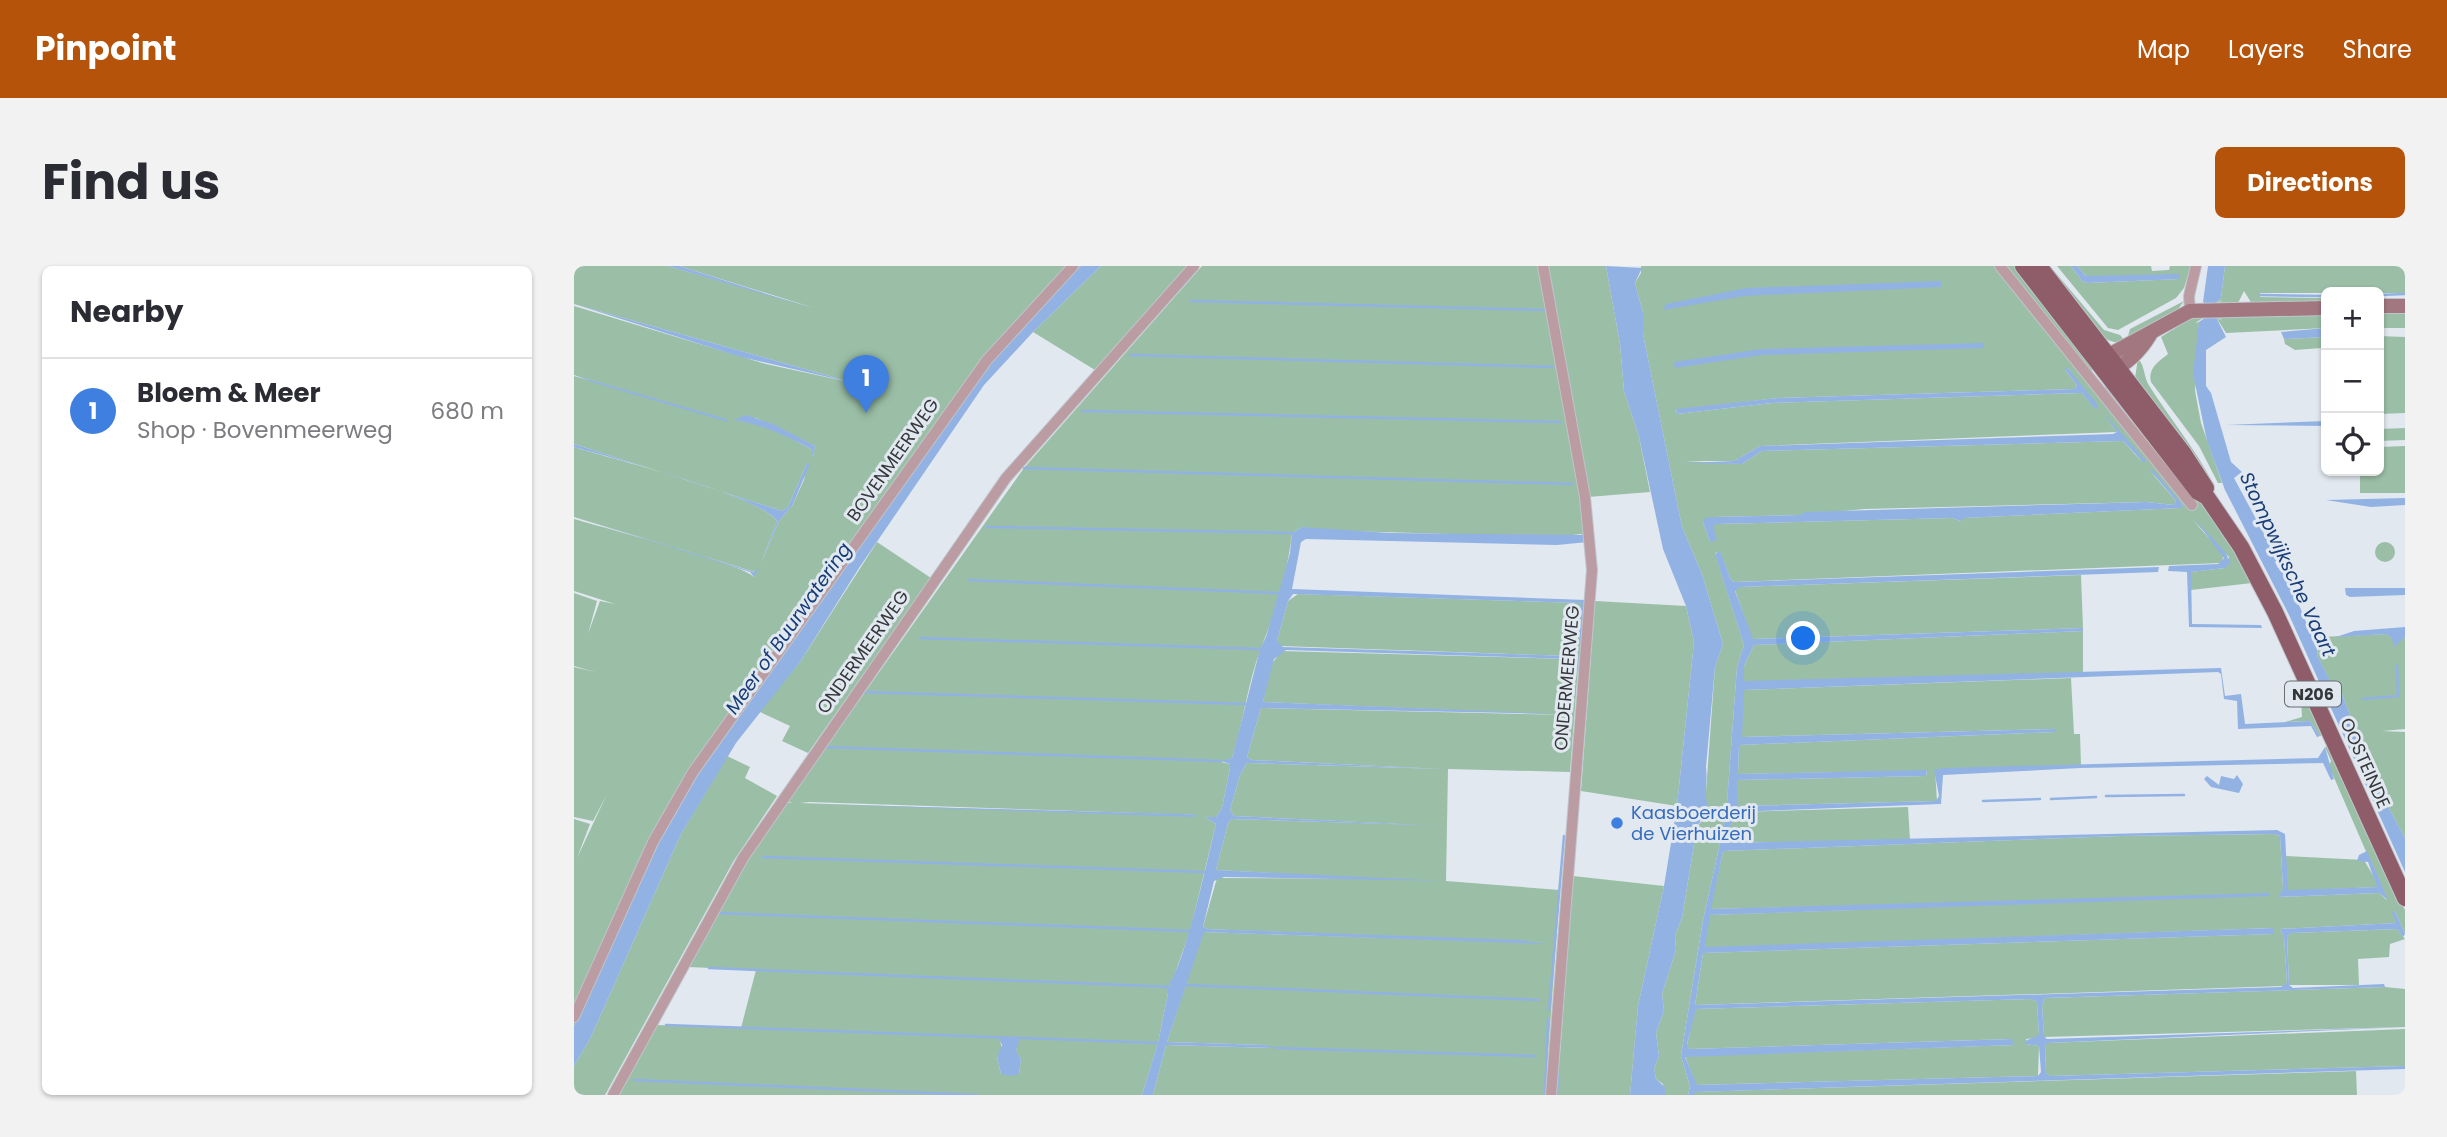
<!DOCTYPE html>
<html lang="en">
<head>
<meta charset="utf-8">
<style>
  body { margin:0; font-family:Poppins,sans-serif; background:#f2f2f3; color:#2b2b33 }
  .controls { position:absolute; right:21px; top:21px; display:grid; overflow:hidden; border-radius:10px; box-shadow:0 2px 5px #0004 }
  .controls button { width:63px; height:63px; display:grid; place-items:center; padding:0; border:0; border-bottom:2px solid #e1e1e2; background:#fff; color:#2b2b33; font:35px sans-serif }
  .you { position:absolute; left:1230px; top:373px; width:24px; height:24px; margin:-18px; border:5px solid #fff; border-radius:50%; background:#1a73e8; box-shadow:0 0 0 10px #1a73e833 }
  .badge { display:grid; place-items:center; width:46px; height:46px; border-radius:50%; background:#b45309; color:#fff; font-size:23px; font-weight:700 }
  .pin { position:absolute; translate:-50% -58px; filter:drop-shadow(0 2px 4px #0008) }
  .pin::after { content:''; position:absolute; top:37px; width:24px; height:21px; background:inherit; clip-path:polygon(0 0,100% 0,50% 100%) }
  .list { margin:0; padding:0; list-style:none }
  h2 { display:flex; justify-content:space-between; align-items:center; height:91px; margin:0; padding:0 28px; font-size:30px }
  h2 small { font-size:23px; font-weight:400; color:#7c7c81 }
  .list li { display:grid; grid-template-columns:46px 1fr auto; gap:21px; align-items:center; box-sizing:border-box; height:105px; padding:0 28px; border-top:2px solid #e1e1e2 }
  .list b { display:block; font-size:26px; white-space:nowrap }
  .list p { margin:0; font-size:23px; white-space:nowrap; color:#7c7c81 }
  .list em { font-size:23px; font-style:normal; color:#7c7c81 }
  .icon { flex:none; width:38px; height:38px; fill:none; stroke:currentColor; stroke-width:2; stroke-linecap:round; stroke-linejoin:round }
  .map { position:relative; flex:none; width:1831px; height:829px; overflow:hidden; border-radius:10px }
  header { display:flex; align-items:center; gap:42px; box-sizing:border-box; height:98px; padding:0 35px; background:#b45309; color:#fff }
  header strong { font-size:33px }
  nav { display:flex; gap:38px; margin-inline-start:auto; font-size:24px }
  .intro { display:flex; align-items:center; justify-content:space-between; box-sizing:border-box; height:168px; padding:0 42px }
  h1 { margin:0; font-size:49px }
  .button { padding:18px 32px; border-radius:10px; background:#b45309; color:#fff; font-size:24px; font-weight:700 }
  main { display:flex; gap:42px; padding:0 42px }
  aside { flex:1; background:#fff; border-radius:10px; box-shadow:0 2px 5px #0004 }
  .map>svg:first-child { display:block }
  .green { fill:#9bbfa6; fill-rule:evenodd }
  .water { fill:#92b2e4; fill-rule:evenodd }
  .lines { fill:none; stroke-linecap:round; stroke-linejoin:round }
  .stream { stroke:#92b2e4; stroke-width:2.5 }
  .street-casing { stroke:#bfc5cb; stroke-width:12 }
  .secondary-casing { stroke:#bfc5cb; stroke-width:16 }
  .primary-casing { stroke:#bfc5cb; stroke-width:18 }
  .street { stroke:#ba9ca2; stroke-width:10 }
  .secondary { stroke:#a27780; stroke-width:14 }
  .primary { stroke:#8f5c69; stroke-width:16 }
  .shop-dot { fill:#3f7fe0; stroke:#e1e8ef; stroke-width:2.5 }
  .labels { text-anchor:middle; stroke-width:6; stroke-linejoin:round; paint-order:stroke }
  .shield { fill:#e1e8ef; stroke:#696d71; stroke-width:2 }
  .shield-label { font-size:16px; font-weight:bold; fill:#35383b }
  .street-label { font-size:18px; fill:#35383b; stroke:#e1e8ef }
  .shop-label { font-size:18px; fill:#366cbe; stroke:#e1e8ef; text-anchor:start }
  .water-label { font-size:19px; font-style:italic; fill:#183c78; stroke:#e1e8ef }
</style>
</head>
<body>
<header>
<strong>Pinpoint</strong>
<nav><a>Map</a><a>Layers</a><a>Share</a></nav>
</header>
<div class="intro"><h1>Find us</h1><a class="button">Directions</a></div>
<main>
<aside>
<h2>Nearby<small></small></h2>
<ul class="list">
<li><span class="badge" style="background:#3f7fe0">1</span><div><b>Bloem &amp; Meer</b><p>Shop · Bovenmeerweg</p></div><em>680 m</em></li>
</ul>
</aside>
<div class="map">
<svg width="1831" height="829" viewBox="0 0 1831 829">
  <rect width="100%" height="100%" fill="#e1e8ef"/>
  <g class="green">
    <path d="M 0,0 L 94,0 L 240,42 L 105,0 L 507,0 L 429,80 L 124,509 L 85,577 L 0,760 L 0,553 L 16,558 L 3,592 L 33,528 L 19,555 L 0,551 L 0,401 L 21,406 L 0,400 L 0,327 L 23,335 L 14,368 L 26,335 L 41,338 L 0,325 L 0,253 C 27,261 169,298 180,311 L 181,306 L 0,251 L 0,181 C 37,193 186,229 203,255 L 187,297 L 205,255 L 218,240 L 230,214 L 233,197 L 214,241 L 208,245 L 0,178 L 0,110 L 154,155 L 0,109 L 0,40 L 192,98 L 284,118 L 0,38 ZM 182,152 L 241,180 L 239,191 L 237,183 C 214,171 189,154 163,155 Z"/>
    <path d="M 527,0 L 614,0 L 521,104 L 459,66 Z"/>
    <path d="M 628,0 L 965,0 L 1013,271 L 1007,268 L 981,271 L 738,264 L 728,261 L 718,267 C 714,305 701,347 687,382 C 674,416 669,457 658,492 L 647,496 L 656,498 L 656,502 L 648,542 L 642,551 L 631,551 L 642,558 L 616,665 L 594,727 L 584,777 L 568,829 L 44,829 L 82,759 L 167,762 L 182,704 L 114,701 L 176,589 L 212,537 L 219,537 L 213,536 L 450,202 ZM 235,536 L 622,549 L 622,550 L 226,537 ZM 426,773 L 443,777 L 442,786 L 447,793 L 445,808 L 427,808 L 423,791 L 428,785 Z"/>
    <path d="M 972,0 L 1032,0 L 1046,78 L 1050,125 L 1065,171 L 1076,226 L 1014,231 Z"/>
    <path d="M 1067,0 L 1422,0 L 1528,135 L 1618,242 L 1530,123 L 1532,117 L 1538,121 L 1647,262 L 1678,317 L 1617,324 L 1616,306 L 1651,302 L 1655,291 L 1618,253 L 1650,289 L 1647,297 L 1161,316 L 1157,314 L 1146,286 L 1141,287 L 1170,379 L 1163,401 L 1152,550 L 1129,654 L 1107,790 L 1116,820 L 1114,829 L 1091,829 L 1089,818 L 1082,813 L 1080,802 L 1085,790 L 1082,767 L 1090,745 L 1088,728 L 1102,684 L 1101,669 L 1108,652 L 1123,560 L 1130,553 L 1141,401 L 1149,378 L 1128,308 L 1108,261 L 1069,68 L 1069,47 L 1061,17 L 1067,7 ZM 1494,102 L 1522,143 L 1508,127 L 1198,137 L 1103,148 L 1102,144 L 1204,132 L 1501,123 L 1503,119 L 1491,104 ZM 1530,150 L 1569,197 L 1549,175 L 1188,185 L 1168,198 L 1111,195 L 1160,195 L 1186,180 L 1543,166 ZM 1576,205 L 1609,239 L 1606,242 L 1389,252 L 1387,255 L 1378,252 L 1144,258 L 1139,259 L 1136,276 L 1129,256 L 1139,251 L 1227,249 L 1291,243 L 1573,236 L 1599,239 L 1602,235 Z"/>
    <path d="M 1430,0 L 1445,0 L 1522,100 L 1515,108 Z"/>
    <path d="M 1471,0 L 1476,0 L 1530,64 L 1546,69 L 1552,76 C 1520,84 1488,23 1471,0 Z"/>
    <path d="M 1483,0 L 1497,0 L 1508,15 L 1513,17 L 1605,13 L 1606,10 L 1512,10 L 1503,0 L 1577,0 L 1578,5 L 1595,4 L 1596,0 L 1617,0 L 1610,22 L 1602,32 L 1544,64 L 1534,62 Z"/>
    <path d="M 1651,0 L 1831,0 L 1831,27 L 1686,27 L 1686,31 L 1752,32 L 1752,36 L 1678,38 L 1670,25 L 1664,37 L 1643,38 L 1649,34 L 1642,37 L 1647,32 Z"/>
    <path d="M 1610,35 L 1602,46 L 1557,73 L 1554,70 L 1556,63 Z"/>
    <path d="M 1831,45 L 1831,62 L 1805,62 L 1805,46 Z"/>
    <path d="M 1752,47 L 1752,62 L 1652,67 L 1642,51 L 1649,55 L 1643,50 Z"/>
    <path d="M 1619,51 L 1631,51 L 1621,57 L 1625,56 L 1621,125 L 1627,157 L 1648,217 L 1644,217 L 1625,180 L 1577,116 C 1574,102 1584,96 1594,88 L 1587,71 Z"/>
    <path d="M 1805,70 L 1831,71 L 1831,147 L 1805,148 Z"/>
    <path d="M 1752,71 L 1752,86 L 1748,82 L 1721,84 L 1711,78 L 1710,73 Z"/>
    <path d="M 1564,92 C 1572,102 1569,111 1576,121 C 1597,154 1622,184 1640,219 L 1636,218 L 1561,112 Z"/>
    <path d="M 1831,162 L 1831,174 L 1805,175 L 1805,163 Z"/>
    <path d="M 1831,180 L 1831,227 L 1786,227 L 1786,205 L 1805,205 L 1805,181 Z"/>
    <circle cx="1811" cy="286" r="10"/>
    <path d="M 303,276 L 357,312 L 234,487 L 208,475 L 216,460 L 184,445 L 226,396 Z"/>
    <path d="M 1507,309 L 1509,362 L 1178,373 L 1161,324 L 1166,321 Z"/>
    <path d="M 724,328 L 1009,337 L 996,506 L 874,503 L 872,615 L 986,624 L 971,829 L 579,829 L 592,779 L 698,782 L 691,779 L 593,776 L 629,666 L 973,677 L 634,663 L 629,661 L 643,612 L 810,613 L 642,604 L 654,557 L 658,553 L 848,559 L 660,550 L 656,544 L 666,509 L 673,497 L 868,503 L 678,494 L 673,491 L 687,442 L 993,449 L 689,436 L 697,399 L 707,385 L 997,393 L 997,390 L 706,380 L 703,375 L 714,335 Z"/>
    <path d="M 1021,335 L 1112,340 L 1120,376 L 1103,540 L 1007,525 Z"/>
    <path d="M 1509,365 L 1509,407 L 1170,416 L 1170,400 L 1180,379 Z"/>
    <path d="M 1812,368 L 1824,375 L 1831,371 L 1831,463 L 1808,465 L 1831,466 L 1831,572 L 1804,522 L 1806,509 L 1797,503 L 1768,428 L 1758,420 L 1743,389 L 1746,371 Z"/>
    <path d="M 1497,412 L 1500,468 L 1506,468 L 1507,500 L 1361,504 L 1363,535 L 1162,540 L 1163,514 L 1352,510 L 1353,505 L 1164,508 L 1165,479 L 1481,466 L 1480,463 L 1167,471 L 1169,424 Z"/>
    <path d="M 1733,429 L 1748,469 L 1746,470 L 1736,455 L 1711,456 L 1728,451 L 1727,432 Z"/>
    <path d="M 1754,480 L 1831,644 L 1831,668 L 1821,645 L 1822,657 L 1706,663 L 1710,671 L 1713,717 L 1710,720 L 1121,739 L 1129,687 L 1699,668 L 1699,662 L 1130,682 L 1135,649 L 1280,644 L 1273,640 L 1136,643 L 1149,585 L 1547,570 L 1700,568 L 1706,570 L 1709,622 L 1705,631 L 1805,627 L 1813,634 L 1755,500 L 1757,495 L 1751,481 Z"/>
    <path d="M 153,490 L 176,501 L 171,512 L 203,530 L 159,596 L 31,829 L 0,829 L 0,800 L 17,771 L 107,568 Z"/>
    <path d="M 1334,541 L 1336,574 L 1151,577 L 1160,546 Z"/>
    <path d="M 1711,590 L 1790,594 L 1804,618 L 1803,621 L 1713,625 Z"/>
    <path d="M 999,610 L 1090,620 L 1064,740 L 1056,829 L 983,829 Z"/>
    <path d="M 1823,663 L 1831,673 L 1816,678 L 1815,691 L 1784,693 L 1785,719 L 1715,719 L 1713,670 L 1718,667 Z"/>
    <path d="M 1811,721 L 1831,723 L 1831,761 L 1470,771 L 1468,739 L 1471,732 Z"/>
    <path d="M 1457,733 L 1463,736 L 1465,769 L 1464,772 L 1452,773 L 1452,778 L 1465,780 L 1464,810 L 1122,819 L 1111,790 L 1440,779 L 1437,773 L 1115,783 L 1113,779 L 1121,743 Z"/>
    <path d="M 1831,763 L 1831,800 L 1476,810 L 1472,807 L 1471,779 L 1473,777 Z"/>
    <path d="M 1782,805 L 1783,829 L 1120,829 L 1120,826 Z"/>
  </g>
  <g class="water">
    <path d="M 94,0 L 105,0 L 240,43 Z"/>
    <path d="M 507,0 L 527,0 L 459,66 L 410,119 L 285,302 L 226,396 L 162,477 L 107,568 L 17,771 L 0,800 L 0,760 L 85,577 L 124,509 L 429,80 Z"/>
    <path d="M 1032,0 L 1068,2 L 1061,17 L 1069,47 L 1069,68 L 1108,261 L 1128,308 L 1149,378 L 1141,401 L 1132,501 C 1134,517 1129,530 1135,544 L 1123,560 L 1108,652 L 1101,669 L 1102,684 L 1088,728 L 1090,745 L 1082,767 L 1085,790 L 1080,802 L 1082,813 L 1092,822 L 1091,829 L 1056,829 L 1064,740 L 1090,620 L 1103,540 L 1120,376 L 1112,340 L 1089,283 L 1065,171 L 1050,125 L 1046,78 Z"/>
    <path d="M 1497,0 L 1503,0 L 1512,10 L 1606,8 L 1606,13 L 1513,17 L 1508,15 Z"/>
    <path d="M 1634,0 L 1651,0 L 1647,32 L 1642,37 L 1642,51 L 1652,71 L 1632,84 L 1632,120 L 1637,127 L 1657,196 L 1668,206 L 1660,212 L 1695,277 L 1709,285 L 1710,289 L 1701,296 L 1704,302 L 1709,300 L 1732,356 L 1745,368 L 1743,389 L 1758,419 L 1768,428 L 1797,503 L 1806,508 L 1804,522 L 1831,572 L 1831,606 L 1715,349 L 1651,224 L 1633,175 L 1619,108 L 1625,56 L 1632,51 L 1633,38 L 1629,36 Z"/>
    <path d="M 1367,15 L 1367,21 L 1170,30 L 1089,44 L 1092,38 L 1173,22 Z"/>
    <path d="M 0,38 L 284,118 L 167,91 Z"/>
    <path d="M 1752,62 L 1752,71 L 1710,73 L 1707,66 Z"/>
    <path d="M 1410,77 L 1410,82 L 1188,89 L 1101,102 L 1100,96 L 1188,83 Z"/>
    <path d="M 1493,101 L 1524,139 L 1522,144 L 1508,127 L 1198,137 L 1103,148 L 1102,143 L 1204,132 L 1501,123 L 1503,119 L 1491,104 Z"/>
    <path d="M 0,109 L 152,153 L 154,156 L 18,116 Z"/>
    <path d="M 1529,146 L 1572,195 L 1570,197 L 1549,175 L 1188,185 L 1168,198 L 1110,197 L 1160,195 L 1186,180 L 1539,168 L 1543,166 Z"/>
    <path d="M 172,149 L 199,158 L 241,180 L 239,192 L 237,183 C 210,169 190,159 160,154 Z"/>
    <path d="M 1752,155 L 1752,160 L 1652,159 Z"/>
    <path d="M 0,178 L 208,245 L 214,241 L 233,197 L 236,198 L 218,240 L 205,255 L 187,297 L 203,255 C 187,230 37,192 0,181 Z"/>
    <path d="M 1578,203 L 1609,239 L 1607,242 L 1390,252 L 1387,255 L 1378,252 L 1144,258 L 1139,260 L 1143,274 L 1136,276 L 1129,256 L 1131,252 L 1139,251 L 1227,249 L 1230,246 L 1573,236 L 1599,239 L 1602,235 L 1576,204 Z"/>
    <path d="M 1831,232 L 1831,239 L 1797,241 L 1752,234 Z"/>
    <path d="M 0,251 L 180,306 L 185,302 L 180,311 L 176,306 Z"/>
    <path d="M 1619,251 L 1652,287 L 1656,297 L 1651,302 L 1617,306 L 1618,358 L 1687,359 L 1688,362 L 1615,361 L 1613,306 L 1594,305 L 1595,300 L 1644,298 L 1650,292 Z"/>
    <path d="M 728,261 L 816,267 L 1011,269 L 1014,276 L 983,279 L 732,273 L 727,276 L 718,323 L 1012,334 L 1003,431 L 1007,337 L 719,328 L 714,335 L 703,375 L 709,381 L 997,390 L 997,393 L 712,384 L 700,393 L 689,436 L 993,448 L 687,442 L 673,491 L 678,494 L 868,503 L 673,497 L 666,509 L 656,544 L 660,550 L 872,560 L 658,553 L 654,557 L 642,604 L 872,615 L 650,611 L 640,615 L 629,661 L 634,663 L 947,674 L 973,678 L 630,666 L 593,776 L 691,779 L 702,782 L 592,779 L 579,829 L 568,829 L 584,777 L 594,727 L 592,723 L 598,721 L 595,717 C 610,702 635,587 642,558 L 631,551 L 642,551 L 648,542 L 656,502 L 656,498 L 647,495 L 658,492 L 686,383 L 692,371 L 716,287 L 718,267 Z"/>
    <path d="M 1146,285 L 1157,314 L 1161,316 L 1585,301 L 1584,306 L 1166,321 L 1161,325 L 1179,373 L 1509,362 L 1509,365 L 1180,379 L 1170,400 L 1170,415 L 1647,402 L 1651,430 L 1667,428 L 1671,458 L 1736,455 L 1746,470 L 1743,471 L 1737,460 L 1664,463 L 1663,435 L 1650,433 L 1647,408 L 1644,406 L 1170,424 L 1168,471 L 1481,463 L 1481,466 L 1165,479 L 1164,508 L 1353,504 L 1352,510 L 1163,514 L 1163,540 L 1362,535 L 1365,530 L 1360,504 L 1370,502 L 1744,492 L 1751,481 L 1760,513 L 1757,514 L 1749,497 L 1507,502 L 1369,509 L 1367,538 L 1160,546 L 1152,577 L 1703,564 L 1711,568 L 1714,624 L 1803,621 L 1794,596 L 1783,595 L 1785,589 L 1793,585 L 1814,634 L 1805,627 L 1704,631 L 1709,622 L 1706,570 L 1700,568 L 1547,570 L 1149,585 L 1137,643 L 1696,627 L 1696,630 L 1136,649 L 1131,681 L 1700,662 L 1700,668 L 1129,687 L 1121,739 L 1707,721 L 1713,717 L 1710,671 L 1706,663 L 1822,657 L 1818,646 L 1821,645 L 1831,668 L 1829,671 L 1823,663 L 1718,667 L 1713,670 L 1715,719 L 1719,722 L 1810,718 L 1811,721 L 1471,732 L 1468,739 L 1470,770 L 1473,773 L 1831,761 L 1474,777 L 1471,779 L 1472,807 L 1476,810 L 1831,800 L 1831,803 L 1121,826 L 1120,829 L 1114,829 L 1116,820 L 1107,790 L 1129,654 L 1152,550 L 1163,401 L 1170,379 L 1141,288 ZM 1457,733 L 1463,736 L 1465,769 L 1451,775 L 1451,778 L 1465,780 L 1467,806 L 1464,810 L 1123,819 L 1111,791 L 1440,779 L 1438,773 L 1115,783 L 1113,778 L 1122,743 Z"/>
    <path d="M 1771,322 L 1831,322 L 1831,329 L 1776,331 L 1772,329 Z"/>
    <path d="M 1831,361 L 1831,371 L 1820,381 L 1818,372 L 1812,368 L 1762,371 L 1780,365 Z"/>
    <path d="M 1663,509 L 1669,518 L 1665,527 L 1637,521 L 1630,513 L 1633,510 L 1645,519 L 1647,510 L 1660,513 Z"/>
    <path d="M 237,538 L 609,548 L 623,549 L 622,551 Z"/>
    <path d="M 424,771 L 446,772 L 442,785 L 447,793 L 445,808 L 436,810 L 427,808 L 423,791 L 428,779 Z"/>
  </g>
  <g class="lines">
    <g class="stream">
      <path d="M 1686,29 L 1752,30"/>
      <path d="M 1805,29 L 1831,28"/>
      <path d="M 617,35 L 970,44"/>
      <path d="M 556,89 L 979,101"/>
      <path d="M 508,145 L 987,156"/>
      <path d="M 450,202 L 999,218"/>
      <path d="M 413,261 L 718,267"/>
      <path d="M 395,314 L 704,327"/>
      <path d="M 346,372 L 686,383"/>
      <path d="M 289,426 L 672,438"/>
      <path d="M 1789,433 L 1824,430 L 1823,399"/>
      <path d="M 250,481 L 647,495"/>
      <path d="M 1532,530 L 1610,529"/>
      <path d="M 1477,533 L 1522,531"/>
      <path d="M 1409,535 L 1466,533"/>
      <path d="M 189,591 L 630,606"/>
      <path d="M 144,647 L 616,665"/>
      <path d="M 135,702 L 598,721"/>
      <path d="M 612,719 L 965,734"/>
      <path d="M 975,744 L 990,570"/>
      <path d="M 92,759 L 584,777"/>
      <path d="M 702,782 L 961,790"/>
      <path d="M 60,814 L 402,829"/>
      <path d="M 971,829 L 974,753"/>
      <path d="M 983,829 L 985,788"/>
    </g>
    <defs>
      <g id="street">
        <path d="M 969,0 L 1011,231 L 1018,304 L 977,829"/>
        <path d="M 1426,0 L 1618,239"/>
        <path d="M 1616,45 L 1615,30 L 1622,0"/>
        <path d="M 0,751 L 79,576 L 119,506 L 413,94 L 499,0"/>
        <path d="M 39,829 L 169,592 L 432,212 L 620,0"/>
      </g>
      <g id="secondary">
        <path d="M 1805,40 L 1831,40"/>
        <path d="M 1532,101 L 1535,89 L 1616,45 L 1752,42"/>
        <path d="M 1535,105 C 1552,100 1567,84 1576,69"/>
      </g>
      <g id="primary">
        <path d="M 1449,0 L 1624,226 L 1633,231 L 1667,281 L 1701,346 L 1831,632"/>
        <path d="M 1465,0 L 1610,188 L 1632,222"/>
      </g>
    </defs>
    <use href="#street" class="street-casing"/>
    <use href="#secondary" class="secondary-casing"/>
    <use href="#primary" class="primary-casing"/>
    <use href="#street" class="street"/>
    <use href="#secondary" class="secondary"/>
    <use href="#primary" class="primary"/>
  </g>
  <circle class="shop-dot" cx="1043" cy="557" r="7"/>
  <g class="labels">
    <rect class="shield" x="1711" y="415.5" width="56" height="25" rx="5"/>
    <g class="shield-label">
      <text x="1739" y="434">N206</text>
    </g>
    <g class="street-label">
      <text transform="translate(319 194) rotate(-55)" y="6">BOVENMEERWEG</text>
      <text transform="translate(289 386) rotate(-55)" y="6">ONDERMEERWEG</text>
      <text transform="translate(993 412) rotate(-85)" y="6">ONDERMEERWEG</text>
      <text transform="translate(1791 497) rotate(66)" y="6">OOSTEINDE</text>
    </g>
    <g class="shop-label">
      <text x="1057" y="553">Kaasboerderij<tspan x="1057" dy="21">de Vierhuizen</tspan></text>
    </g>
    <g class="water-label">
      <text transform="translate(1714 298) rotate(65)" y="7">Stompwijksche Vaart</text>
      <text transform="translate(214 362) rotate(-55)" y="7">Meer of Buurwatering</text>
    </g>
  </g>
</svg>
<div class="controls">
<button>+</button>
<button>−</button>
<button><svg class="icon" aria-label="locate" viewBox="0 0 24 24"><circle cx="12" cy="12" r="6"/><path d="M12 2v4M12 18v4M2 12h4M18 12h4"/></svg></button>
</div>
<div class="you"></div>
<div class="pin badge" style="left:292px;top:147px;background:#3f7fe0">1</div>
</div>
</main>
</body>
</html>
